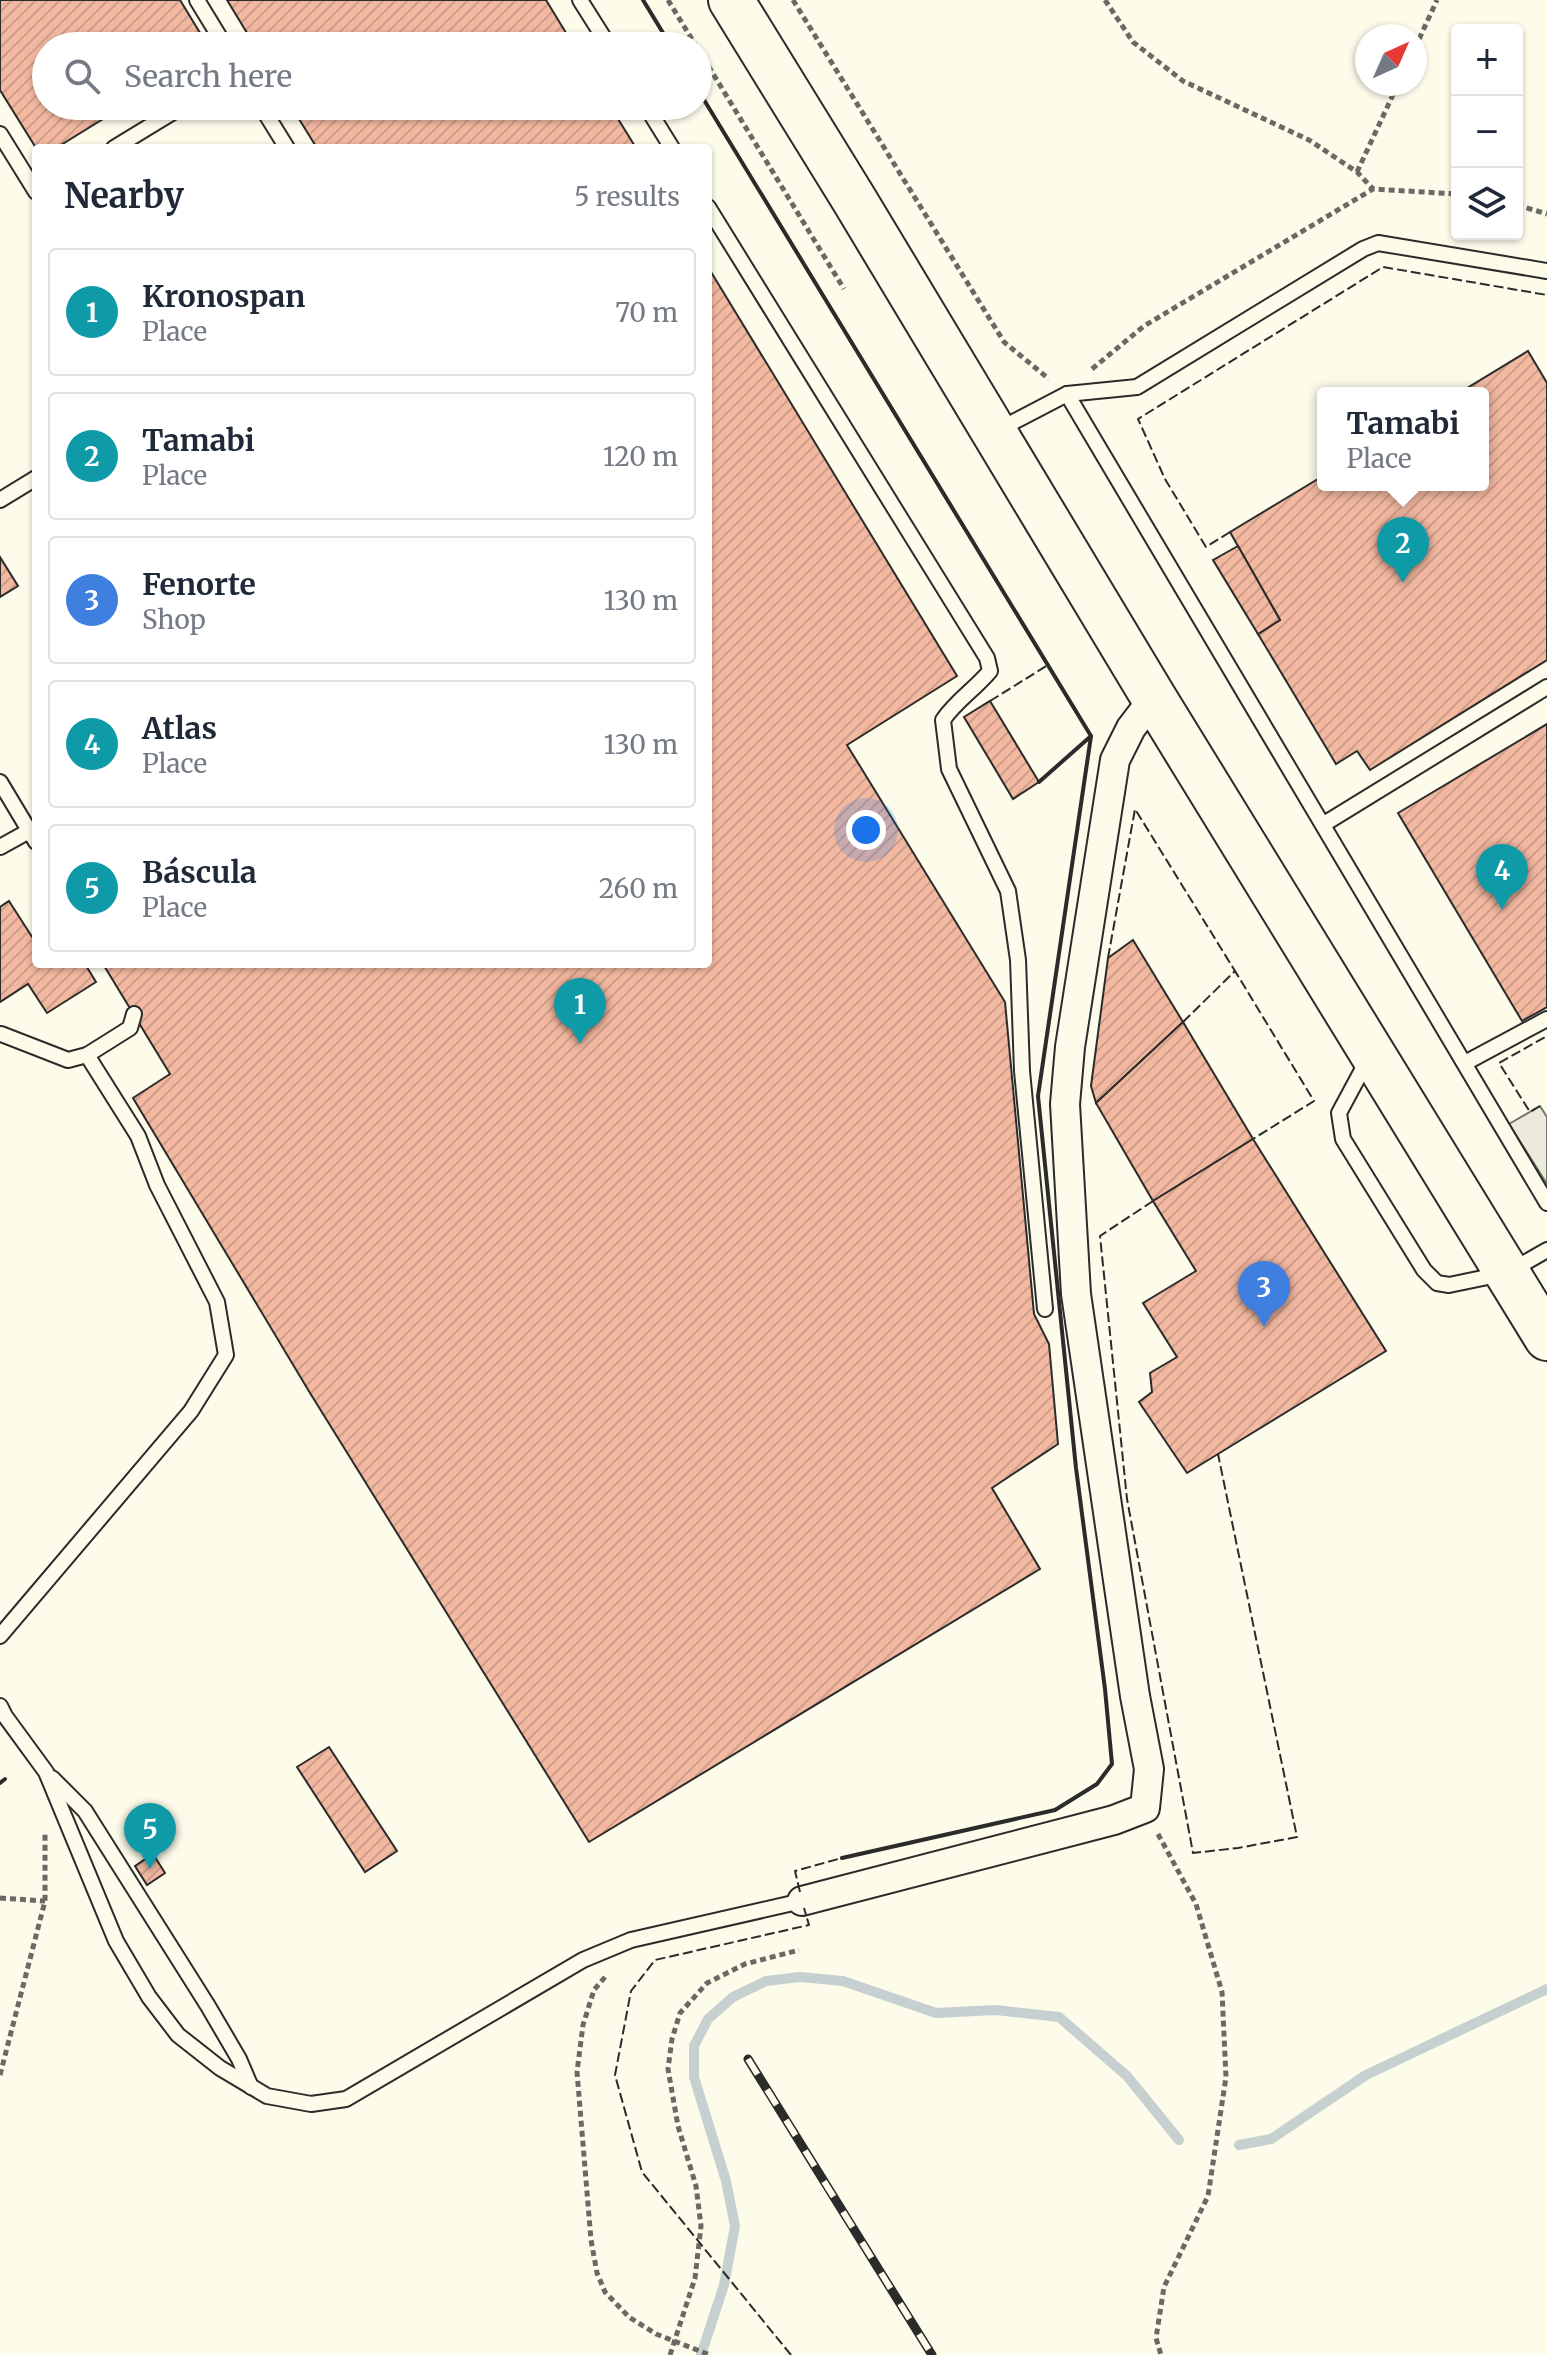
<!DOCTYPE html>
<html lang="en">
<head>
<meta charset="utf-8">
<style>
  body { margin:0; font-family:Merriweather,serif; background:#f6f6f7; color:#1f2937 }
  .controls { position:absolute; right:24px; top:24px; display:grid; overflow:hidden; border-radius:8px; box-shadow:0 2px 6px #0004 }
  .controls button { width:72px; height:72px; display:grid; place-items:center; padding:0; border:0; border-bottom:2px solid #e0e1e3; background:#fff; color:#1f2937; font:40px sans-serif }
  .compass { position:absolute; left:1355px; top:24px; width:72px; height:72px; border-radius:50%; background:#fff; box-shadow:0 2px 6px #0004; rotate:45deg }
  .you { position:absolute; left:866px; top:830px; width:28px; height:28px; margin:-20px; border:6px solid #fff; border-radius:50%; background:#1a73e8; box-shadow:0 0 0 12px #1a73e833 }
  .badge { display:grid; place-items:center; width:52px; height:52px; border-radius:50%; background:#c62828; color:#fff; font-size:26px; font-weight:700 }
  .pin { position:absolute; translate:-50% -66px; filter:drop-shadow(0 2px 4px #0008) }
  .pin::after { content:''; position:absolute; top:42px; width:28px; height:24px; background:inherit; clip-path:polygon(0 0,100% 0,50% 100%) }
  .popup { position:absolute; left:1317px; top:387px; width:172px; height:104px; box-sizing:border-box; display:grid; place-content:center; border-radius:8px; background:#fff; filter:drop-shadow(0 2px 6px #0005); font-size:26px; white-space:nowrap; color:#747a83 }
  .popup b { font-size:30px; color:#1f2937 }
  .popup::after { content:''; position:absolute; left:50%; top:100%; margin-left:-16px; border:16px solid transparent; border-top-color:#fff }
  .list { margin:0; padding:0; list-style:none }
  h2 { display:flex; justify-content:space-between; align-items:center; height:104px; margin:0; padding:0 32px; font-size:34px }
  h2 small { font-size:26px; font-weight:400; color:#747a83 }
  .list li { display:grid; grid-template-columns:52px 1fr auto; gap:24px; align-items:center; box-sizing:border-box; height:128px; margin:0 16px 16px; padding:0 16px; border:2px solid #e0e1e3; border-radius:8px }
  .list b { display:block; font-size:30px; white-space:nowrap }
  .list p { margin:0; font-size:26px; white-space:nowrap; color:#747a83 }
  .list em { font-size:26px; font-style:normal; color:#747a83 }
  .icon { flex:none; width:44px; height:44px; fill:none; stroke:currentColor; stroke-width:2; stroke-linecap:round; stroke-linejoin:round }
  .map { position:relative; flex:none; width:1547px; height:2355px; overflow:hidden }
  .search { position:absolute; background:#fff; box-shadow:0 2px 6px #0004; left:32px; top:32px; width:680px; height:88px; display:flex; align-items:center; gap:20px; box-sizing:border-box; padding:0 28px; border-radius:44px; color:#747a83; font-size:30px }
  .panel { position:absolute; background:#fff; box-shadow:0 2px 6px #0004; left:32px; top:144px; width:680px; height:824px; border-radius:8px }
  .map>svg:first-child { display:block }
  .parking { fill:#eceadb; stroke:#74746e; stroke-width:2 }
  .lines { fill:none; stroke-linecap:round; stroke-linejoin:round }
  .stream { stroke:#c7d0d0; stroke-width:10 }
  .building { fill:url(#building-hatch); stroke:#2b2b2b; stroke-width:2 }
  .lane-casing { stroke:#2b2b2b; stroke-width:18 }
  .street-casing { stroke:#2b2b2b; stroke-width:32 }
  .highway-casing { stroke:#2b2b2b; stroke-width:48 }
  .path { stroke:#6a6964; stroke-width:5; stroke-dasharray:6 4; stroke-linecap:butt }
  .lane { stroke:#fdfbea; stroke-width:14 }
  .street { stroke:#fdfbea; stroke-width:28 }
  .highway { stroke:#fdfbea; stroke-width:44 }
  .rail-casing { stroke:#2b2b2b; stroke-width:9 }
  .rail { stroke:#fdfbea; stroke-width:6; stroke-dasharray:18; stroke-linecap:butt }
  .fence { stroke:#2b2b2b; stroke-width:2; stroke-dasharray:10 4; stroke-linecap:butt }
  .wall { stroke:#2b2b2b; stroke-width:4 }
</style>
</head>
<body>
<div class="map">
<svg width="1547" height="2355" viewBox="0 0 1547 2355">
  <defs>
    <pattern id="building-hatch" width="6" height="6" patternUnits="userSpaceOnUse" patternTransform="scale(2)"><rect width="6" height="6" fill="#f2b8a0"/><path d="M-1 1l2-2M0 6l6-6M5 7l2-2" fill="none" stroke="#d09e8a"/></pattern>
  </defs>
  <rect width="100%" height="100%" fill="#fdfbea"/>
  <path class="parking" d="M 1540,1106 L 1547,1117 L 1547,1184 L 1509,1124 Z"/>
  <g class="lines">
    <g class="stream">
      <path d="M 1239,2145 L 1271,2139 L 1366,2075 L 1547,1989"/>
      <path d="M 701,2355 L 724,2285 L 735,2226 L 726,2181 L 694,2077 L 694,2046 L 708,2019 L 733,1997 L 766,1981 L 800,1977 L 843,1981 L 936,2013 L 996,2010 L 1059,2017 L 1127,2076 L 1179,2140"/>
    </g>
  </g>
  <g class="building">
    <path d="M 0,0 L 180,0 L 208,46 L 46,46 L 46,106 L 124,106 L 56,148 L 36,148 L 0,90 Z"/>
    <path d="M 227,0 L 546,0 L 574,46 L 255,46 Z"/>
    <path d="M 291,106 L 610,106 L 636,148 L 317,148 Z"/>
    <path d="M 708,267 L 957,676 L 847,745 L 1005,1002 L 1034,1314 L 1049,1344 L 1058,1444 L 992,1488 L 1040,1569 L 589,1842 L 310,1393 L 133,1098 L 170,1074 L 103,964 L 708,964 Z"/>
    <path d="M 1528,351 L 1547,383 L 1547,660 L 1370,770 L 1357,751 L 1336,764 L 1258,634 L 1280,620 L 1230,532 L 1323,476 L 1323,485 L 1483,485 L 1483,393 L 1459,393 Z"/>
    <path d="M 1238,546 L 1280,620 L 1258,634 L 1213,560 Z"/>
    <path d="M 0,557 L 18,586 L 0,597 Z"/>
    <path d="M 990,701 L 1039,782 L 1013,799 L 964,717 Z"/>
    <path d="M 1547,724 L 1547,1007 L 1522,1021 L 1398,813 Z"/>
    <path d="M 9,901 L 36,943 L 36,964 L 57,964 L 58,966 L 62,964 L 85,964 L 96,982 L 47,1013 L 28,984 L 0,1002 L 0,907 Z"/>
    <path d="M 1133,940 L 1183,1022 L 1096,1103 L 1091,1086 L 1108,958 Z"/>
    <path d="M 1183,1022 L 1253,1139 L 1153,1201 L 1096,1103 Z"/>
    <path d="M 1253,1139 L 1386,1351 L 1187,1473 L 1139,1402 L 1152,1392 L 1150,1373 L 1177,1357 L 1143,1303 L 1196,1271 L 1153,1201 Z"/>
    <path d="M 329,1747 L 397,1851 L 365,1872 L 297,1767 Z"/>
    <path d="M 153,1854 L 165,1873 L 147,1885 L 135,1866 Z"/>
  </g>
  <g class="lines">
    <defs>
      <g id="lane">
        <path d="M 197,0 L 225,46"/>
        <path d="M 580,0 L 609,46"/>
        <path d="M 261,106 L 287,148"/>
        <path d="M 646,106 L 672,148"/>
        <path d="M 0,134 L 36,192"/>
        <path d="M 114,148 L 183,106"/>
        <path d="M 708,207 L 987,658 L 990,671 C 975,689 956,701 943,720 L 949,769 L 1008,891 L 1018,960 L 1022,1071 L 1045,1309"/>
        <path d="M 1067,394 L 1547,1203"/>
        <path d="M 998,430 L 1067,394 L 1137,387 L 1363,249 L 1378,243 L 1547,271"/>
        <path d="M 0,500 L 36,478"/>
        <path d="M 0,782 L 36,842"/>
        <path d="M 1324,824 L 1547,687"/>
        <path d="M 0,847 L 29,831"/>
        <path d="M 1,1034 L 68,1060 L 87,1055 L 130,1028 L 134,1014"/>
        <path d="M 1368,1059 L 1339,1113 L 1343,1139 L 1424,1270 L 1437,1283 L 1449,1285 L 1507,1273 L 1547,1250"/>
        <path d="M 1465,1063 L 1547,1019"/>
        <path d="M 0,1636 L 191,1411 L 226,1355 L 217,1302 L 157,1185 L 138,1136 L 87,1055"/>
        <path d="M 0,1706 L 5,1716 L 46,1772 L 116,1941 L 149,1997 L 178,2035 L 220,2068 L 267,2096 L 311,2104 L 346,2099 L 583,1960 L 631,1940 L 802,1901"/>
        <path d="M 52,1778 L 85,1811 L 208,2006 L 239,2059 L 251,2087"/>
      </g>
      <path id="street" d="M 802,1901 L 1114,1820 L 1145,1808 L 1149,1769 L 1135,1696 L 1076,1294 L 1065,1104 L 1070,1047 L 1115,760 L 1131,728 L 1154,698"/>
      <path id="highway" d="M 731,0 L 855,201 L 1154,698 L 1547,1338"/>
    </defs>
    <use href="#lane" class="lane-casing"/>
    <use href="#street" class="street-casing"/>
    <use href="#highway" class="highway-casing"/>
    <g class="path">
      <path d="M 668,0 L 696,46"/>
      <path d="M 793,0 L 1004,342 L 1049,379"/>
      <path d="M 1105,0 L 1133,42 L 1183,81 L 1309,140 L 1357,172 L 1373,189"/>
      <path d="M 1415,48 L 1437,0"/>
      <path d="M 698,49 L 844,289"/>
      <path d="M 1357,172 L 1398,84"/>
      <path d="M 1517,205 L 1547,214"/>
      <path d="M 1092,369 L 1144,326 L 1373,189 L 1457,194"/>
      <path d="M 1158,1834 L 1196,1904 L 1222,1992 L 1226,2077 L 1208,2196 L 1164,2287 L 1156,2338 L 1161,2355"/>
      <path d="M 0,1898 L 45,1901"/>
      <path d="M 605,1977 L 594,1990 L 583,2025 L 577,2072 L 591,2240 L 597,2273 L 605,2292 L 629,2317 L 656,2334 L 710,2355"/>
      <path d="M 0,2075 L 45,1901 L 45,1833"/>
      <path d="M 670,2355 L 695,2278 L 701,2226 L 696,2186 L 678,2126 L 668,2069 L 672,2039 L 680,2013 L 707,1983 L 745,1964 L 799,1950"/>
    </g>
    <use href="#lane" class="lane"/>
    <use href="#street" class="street"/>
    <use href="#highway" class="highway"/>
    <defs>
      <path id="rail" d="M 748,2059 L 932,2355"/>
    </defs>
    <use href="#rail" class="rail-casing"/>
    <use href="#rail" class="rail"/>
    <g class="fence">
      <path d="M 1230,532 L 1206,547 L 1165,479 L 1138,419 L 1383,267 L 1547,295"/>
      <path d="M 990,701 L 1048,665"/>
      <path d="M 1108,958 L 1135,809 L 1235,971"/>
      <path d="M 1183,1022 L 1235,971 L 1314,1101 L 1253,1139"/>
      <path d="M 1540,1106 L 1530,1112 L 1499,1063 L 1547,1036"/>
      <path d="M 1153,1201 L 1100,1236 L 1127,1499 L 1193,1853 L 1238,1848 L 1297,1837 L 1218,1454"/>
      <path d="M 800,1892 L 795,1871 L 842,1858"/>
      <path d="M 791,2355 L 642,2172 L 615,2075 L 631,1991 L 655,1960 L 809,1925 L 804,1908"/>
    </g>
    <g class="wall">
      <path d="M 643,0 L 671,46"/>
      <path d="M 698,90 L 1091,736 L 1038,1096 L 1076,1468 L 1105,1689 L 1112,1764 L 1097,1784 L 1055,1810 L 842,1858"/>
      <path d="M 1039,782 L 1091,736"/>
      <path d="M 0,1783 L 5,1779"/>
    </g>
  </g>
</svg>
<div class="controls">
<button>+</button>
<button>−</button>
<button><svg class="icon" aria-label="layers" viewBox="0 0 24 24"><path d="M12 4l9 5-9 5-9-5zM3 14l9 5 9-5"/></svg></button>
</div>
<svg class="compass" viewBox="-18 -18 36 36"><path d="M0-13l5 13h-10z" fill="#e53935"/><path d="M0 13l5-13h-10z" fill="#747a83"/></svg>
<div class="you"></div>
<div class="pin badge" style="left:580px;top:1044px;background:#0f9aa8">1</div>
<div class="pin badge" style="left:1403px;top:583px;background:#0f9aa8">2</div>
<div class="popup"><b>Tamabi</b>Place</div>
<div class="pin badge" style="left:1264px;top:1327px;background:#3f7fe0">3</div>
<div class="pin badge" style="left:1502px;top:910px;background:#0f9aa8">4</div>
<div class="pin badge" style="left:150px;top:1869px;background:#0f9aa8">5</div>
<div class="search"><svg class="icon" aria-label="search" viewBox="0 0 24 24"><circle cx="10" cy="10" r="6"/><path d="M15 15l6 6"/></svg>Search here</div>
<section class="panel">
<h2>Nearby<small>5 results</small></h2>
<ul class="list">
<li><span class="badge" style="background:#0f9aa8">1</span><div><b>Kronospan</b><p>Place</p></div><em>70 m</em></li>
<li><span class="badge" style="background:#0f9aa8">2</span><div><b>Tamabi</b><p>Place</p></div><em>120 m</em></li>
<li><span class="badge" style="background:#3f7fe0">3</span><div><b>Fenorte</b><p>Shop</p></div><em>130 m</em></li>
<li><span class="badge" style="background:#0f9aa8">4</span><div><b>Atlas</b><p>Place</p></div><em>130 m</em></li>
<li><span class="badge" style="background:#0f9aa8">5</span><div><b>Báscula</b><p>Place</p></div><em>260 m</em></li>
</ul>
</section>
</div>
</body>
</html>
